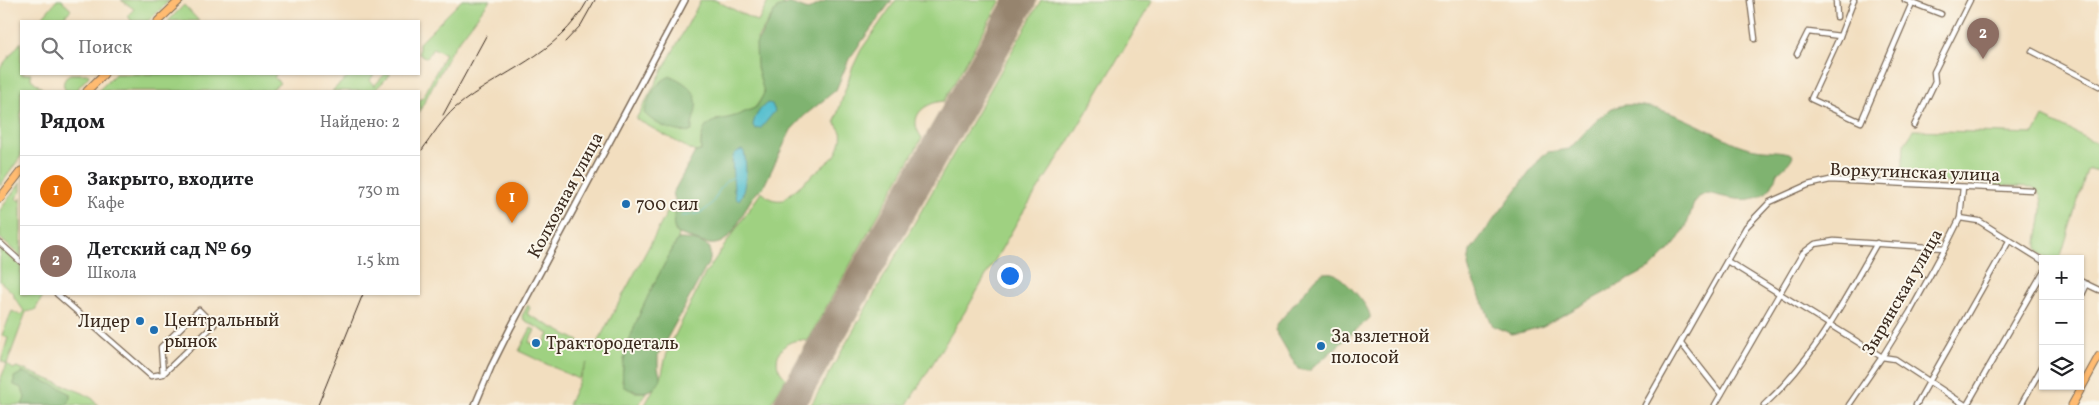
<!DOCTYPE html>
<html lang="ru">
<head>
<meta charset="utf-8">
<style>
  body { margin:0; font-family:Vollkorn,serif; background:#f6f6f6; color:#202124 }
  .controls { position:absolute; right:15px; bottom:15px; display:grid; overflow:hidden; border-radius:0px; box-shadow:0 1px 4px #0004 }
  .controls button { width:45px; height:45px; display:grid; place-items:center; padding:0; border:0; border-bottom:1px solid #e0e0e0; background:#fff; color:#202124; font:25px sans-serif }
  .you { position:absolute; left:1009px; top:275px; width:18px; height:18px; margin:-12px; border:4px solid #fff; border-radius:50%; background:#1a73e8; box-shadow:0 0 0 8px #1a73e833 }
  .badge { display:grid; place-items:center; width:32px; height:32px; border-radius:50%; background:#7c3aed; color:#fff; font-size:16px; font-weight:700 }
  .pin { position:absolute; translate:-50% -41px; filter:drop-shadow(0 1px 2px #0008) }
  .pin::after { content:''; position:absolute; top:26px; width:18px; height:15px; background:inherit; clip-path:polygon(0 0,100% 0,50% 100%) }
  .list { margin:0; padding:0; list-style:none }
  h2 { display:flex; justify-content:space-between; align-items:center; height:65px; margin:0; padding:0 20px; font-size:21px }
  h2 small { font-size:16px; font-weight:400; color:#757577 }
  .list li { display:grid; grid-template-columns:32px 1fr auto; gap:15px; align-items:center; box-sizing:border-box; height:70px; padding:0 20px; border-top:1px solid #e0e0e0 }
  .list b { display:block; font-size:19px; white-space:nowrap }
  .list p { margin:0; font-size:16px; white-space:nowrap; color:#757577 }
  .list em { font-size:16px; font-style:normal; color:#757577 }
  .icon { flex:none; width:28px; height:28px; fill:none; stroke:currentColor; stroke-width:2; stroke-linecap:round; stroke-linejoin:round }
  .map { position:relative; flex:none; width:2099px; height:405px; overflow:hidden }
  .search { position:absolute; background:#fff; box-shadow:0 1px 4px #0004; left:20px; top:20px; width:400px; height:55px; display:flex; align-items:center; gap:12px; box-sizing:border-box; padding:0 18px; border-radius:0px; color:#757577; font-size:19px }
  .panel { position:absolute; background:#fff; box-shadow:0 1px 4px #0004; left:20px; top:90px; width:400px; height:205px; border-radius:0px }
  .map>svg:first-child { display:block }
  .green { fill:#9fd181; stroke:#6d7e50 }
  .forest { fill:#7fb36f; stroke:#5d6e46; fill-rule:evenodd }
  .water { fill:#53bece; stroke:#477476 }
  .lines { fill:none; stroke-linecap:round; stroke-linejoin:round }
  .stream { stroke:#53bece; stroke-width:1 }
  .runway { stroke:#96846e; stroke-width:31 }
  .minor-casing { stroke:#7b6956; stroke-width:7 }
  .tertiary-casing { stroke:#7b6956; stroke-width:8 }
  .primary-casing { stroke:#7b6956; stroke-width:9 }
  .minor { stroke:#fff; stroke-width:4.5 }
  .tertiary { stroke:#fff; stroke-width:5 }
  .primary { stroke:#ffbb71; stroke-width:7 }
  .rail { stroke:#3b2a1e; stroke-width:1 }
  .poi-dot { fill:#1f6fb2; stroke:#fbf7ec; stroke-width:2 }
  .labels { text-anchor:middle; stroke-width:4; stroke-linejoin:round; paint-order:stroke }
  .street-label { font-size:18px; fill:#3b2a1e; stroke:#fbf7ec }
  .poi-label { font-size:18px; fill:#3b2a1e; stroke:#fbf7ec; text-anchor:start }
</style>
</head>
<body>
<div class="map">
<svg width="2099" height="405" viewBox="0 0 2099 405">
  <rect width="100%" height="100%" fill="#fbf7ec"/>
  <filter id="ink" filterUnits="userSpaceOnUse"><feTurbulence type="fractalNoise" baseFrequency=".02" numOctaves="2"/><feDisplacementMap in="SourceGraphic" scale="10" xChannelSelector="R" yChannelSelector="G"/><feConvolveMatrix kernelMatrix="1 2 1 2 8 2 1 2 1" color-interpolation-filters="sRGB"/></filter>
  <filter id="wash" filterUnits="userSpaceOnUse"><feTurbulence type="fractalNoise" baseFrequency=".0096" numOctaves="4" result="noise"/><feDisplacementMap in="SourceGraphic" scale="20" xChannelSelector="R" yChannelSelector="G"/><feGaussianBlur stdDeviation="1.12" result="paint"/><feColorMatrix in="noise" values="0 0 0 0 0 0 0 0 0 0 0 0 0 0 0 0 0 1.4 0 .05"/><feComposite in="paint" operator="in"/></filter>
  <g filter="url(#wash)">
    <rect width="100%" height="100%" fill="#f2debf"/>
    <g class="green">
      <path d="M 57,0 L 62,0 L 71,10 L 59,21 L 39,21 Z"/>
      <path d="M 121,0 L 170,0 L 148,21 L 131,21 L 128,15 L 134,9 Z"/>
      <path d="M 462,0 L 490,0 L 451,51 L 419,112 L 419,102 L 421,97 L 423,98 L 445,54 L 433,48 L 427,58 L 419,54 L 419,43 Z"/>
      <path d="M 701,0 L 715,0 L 758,22 L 769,0 L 778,0 L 786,5 L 777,8 L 757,39 L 765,93 L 755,108 L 732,118 L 716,120 L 701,138 L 701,151 L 695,152 L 636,119 Z"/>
      <path d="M 896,0 L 1001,0 L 944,101 C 922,103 907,118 922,138 L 807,341 C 783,335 766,362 786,378 L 770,405 L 645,405 L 662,373 L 667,352 L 705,274 L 762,191 C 767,199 774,201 783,200 L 835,156 C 838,149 843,140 841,132 C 839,128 836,125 835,121 L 852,69 L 861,50 Z"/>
      <path d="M 1041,0 L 1153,0 L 1070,140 L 1020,217 L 969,305 L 907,405 L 811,405 Z"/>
      <path d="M 184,5 L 199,21 L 168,21 Z"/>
      <path d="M 21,42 L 21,74 L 31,74 L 31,79 L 45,91 L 21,91 L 21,156 L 0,186 L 0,68 Z"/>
      <path d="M 70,74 L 88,74 L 89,76 L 75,91 L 66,91 C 61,84 64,79 70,74 Z"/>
      <path d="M 115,74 L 277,74 L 274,77 L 280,83 L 270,91 L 98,91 Z"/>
      <path d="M 351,74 L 374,74 L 370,80 L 374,86 L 385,74 L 391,74 L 374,91 L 332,91 Z"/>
      <path d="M 2043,117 L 2099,144 L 2099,171 L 2090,169 L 2087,170 L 2060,259 C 2050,259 2042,258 2037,248 C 2036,230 2052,196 2032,187 L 1902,180 L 1904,145 L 1914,130 L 2034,134 Z"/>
      <path d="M 21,182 L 21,191 L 16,198 L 19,201 L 21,198 L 21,257 L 0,238 L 0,210 Z"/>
      <path d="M 669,209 L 675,212 L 675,231 L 679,234 L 678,239 L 640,313 L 626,350 L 622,382 L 634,392 L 646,392 L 639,405 L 568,405 L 587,363 L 578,379 L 519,351 L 531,328 L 535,330 L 529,342 L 541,348 L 549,334 L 524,320 L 522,316 L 528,305 L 530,308 L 527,314 L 594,349 Z"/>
      <path d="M 0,247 L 21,266 L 21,294 L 44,294 L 35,310 L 26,312 L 7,364 L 13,369 L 17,367 L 83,393 L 93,399 L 98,405 L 0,405 L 0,380 L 7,364 L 1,361 L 8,338 L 2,335 L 12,311 L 20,315 L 24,311 L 14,297 L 14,294 L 0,281 Z"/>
    </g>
    <g class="forest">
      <path d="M 827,0 L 892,0 L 849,59 L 836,90 L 804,116 L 791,130 L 763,188 C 742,199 738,248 709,244 C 699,242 688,237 679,234 C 668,225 677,216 676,206 C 676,202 674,197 673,193 L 695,152 L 701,151 C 700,112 719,125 745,112 C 748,111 753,109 756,107 C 759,103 762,97 764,93 L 757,67 L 756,44 L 777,8 L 789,3 L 808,10 ZM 745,154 L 743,194 L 734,192 L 734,171 L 732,161 Z"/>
      <path d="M 671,76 C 684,82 699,91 696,108 C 695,117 691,122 692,131 C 675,134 656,125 644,113 C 648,98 656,81 671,76 Z"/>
      <path d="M 1624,105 C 1664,103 1701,128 1737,144 C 1757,152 1771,149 1790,153 L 1793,155 C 1791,163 1783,167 1778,173 C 1775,178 1774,182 1771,187 C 1757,208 1726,197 1707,193 L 1699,197 L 1694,203 L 1686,227 L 1675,244 L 1652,267 L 1543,326 L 1523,332 L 1512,334 L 1493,326 L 1471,276 L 1468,266 L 1470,251 L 1542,156 L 1548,152 L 1569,149 L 1598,119 L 1612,108 Z"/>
      <path d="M 678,239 C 688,239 701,240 710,248 L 710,260 L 658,355 L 658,368 L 661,379 C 654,395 638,394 624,387 C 613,353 661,271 678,239 Z"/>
      <path d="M 1323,273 C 1327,273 1331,272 1335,274 C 1344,279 1372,308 1370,318 L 1309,371 L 1298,369 L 1275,330 L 1279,322 L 1316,278 Z"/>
      <path d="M 23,372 L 61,388 L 70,394 L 70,400 L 67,405 L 22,405 L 25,398 L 22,388 L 14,385 L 14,377 Z"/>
    </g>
    <g class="water">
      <path d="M 768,103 L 772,104 L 775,111 L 761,128 L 756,129 L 753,126 C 753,119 761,106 768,103 Z"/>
      <path d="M 743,150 C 748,160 746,193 739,200 L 736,199 C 734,194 731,160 733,157 C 735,152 738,151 743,150 Z"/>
    </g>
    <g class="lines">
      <path class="stream" d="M 681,216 C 689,215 698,215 705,210 C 718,202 718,181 734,177"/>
      <path class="runway" d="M 789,405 L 1021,0"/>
    </g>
  </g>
  <g filter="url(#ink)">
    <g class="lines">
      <defs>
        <g id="minor">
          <path d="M 1750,0 L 1755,39"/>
          <path d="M 1836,0 L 1837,17"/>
          <path d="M 1854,0 L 1840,36 L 1811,99 L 1861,122 L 1912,3"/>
          <path d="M 1905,0 L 1941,14"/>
          <path d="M 2032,51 L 2099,86"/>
          <path d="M 1797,54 L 1808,32 L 1840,36"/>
          <path d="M 1914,126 L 1935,82 L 1934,72 L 1970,0"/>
          <path d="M 1960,218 L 1979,221 L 2043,261"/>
          <path d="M 0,243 L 21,262"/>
          <path d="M 1727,261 L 1882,357 L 1895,359 L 1965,405"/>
          <path d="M 2080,281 L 2099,290"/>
          <path d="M 57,294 L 151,376 L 163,374 L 214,325 L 199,310 L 161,347 L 163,374"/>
          <path d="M 2080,299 L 2087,284"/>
          <path d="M 1681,343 L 1721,394"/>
          <path d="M 1645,405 L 1746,227 L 1770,202 L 1808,185 L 1830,180 L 2032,190"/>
          <path d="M 1715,405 L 1803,253 L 1815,244 L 1834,241 L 1945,248"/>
          <path d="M 1764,405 C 1815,358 1843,302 1877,243"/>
          <path d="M 1849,405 L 1882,357 L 1910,312 L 1945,248 L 1960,218 L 1963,187"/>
          <path d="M 1916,405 L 2009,241"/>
          <path d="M 1967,405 L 2043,272"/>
          <path d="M 2021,405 L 2043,365"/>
        </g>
        <path id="tertiary" d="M 475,405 L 491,367 L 511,327 L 685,0"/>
        <g id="primary">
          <path d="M 158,21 L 180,0"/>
          <path d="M 87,91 L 104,74"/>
          <path d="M 0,198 L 21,171"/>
          <path d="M 2072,405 L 2099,356"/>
        </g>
      </defs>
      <use href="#minor" class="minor-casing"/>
      <use href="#tertiary" class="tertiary-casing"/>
      <use href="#primary" class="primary-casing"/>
      <use href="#minor" class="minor"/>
      <use href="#tertiary" class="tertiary"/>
      <use href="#primary" class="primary"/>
      <g class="rail">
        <path d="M 565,42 L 581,25 L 595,0"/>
        <path d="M 443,115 L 486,36"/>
        <path d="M 422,150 C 432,136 442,120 455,108 C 501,70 557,57 588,0"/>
        <path d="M 318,405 L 363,294"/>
      </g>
    </g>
  </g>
  <g class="poi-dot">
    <circle cx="626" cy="204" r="5"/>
    <circle cx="140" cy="321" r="5"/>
    <circle cx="154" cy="330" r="5"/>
    <circle cx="536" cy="343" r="5"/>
    <circle cx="1321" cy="346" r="5"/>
  </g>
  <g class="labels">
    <g class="street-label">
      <text transform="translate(1915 172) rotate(2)" y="6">Воркутинская улица</text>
      <text transform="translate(565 195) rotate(-62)" y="6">Колхозная улица</text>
      <text transform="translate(1902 292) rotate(-60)" y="6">Зырянская улица</text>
    </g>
    <g class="poi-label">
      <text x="636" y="210">700 сил</text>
      <text x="164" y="326">Центральный<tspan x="164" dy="21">рынок</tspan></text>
      <text x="130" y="327" text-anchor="end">Лидер</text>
      <text x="1331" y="342">За взлетной<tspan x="1331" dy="21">полосой</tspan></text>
      <text x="546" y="349">Трактородеталь</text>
    </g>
  </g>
</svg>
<div class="controls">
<button>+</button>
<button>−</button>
<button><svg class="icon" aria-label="layers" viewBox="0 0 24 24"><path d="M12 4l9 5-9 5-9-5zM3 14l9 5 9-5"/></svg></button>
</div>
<div class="you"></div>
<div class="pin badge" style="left:512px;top:223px;background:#e8710a">1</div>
<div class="pin badge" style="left:1983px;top:59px;background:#8d6e63">2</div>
<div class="search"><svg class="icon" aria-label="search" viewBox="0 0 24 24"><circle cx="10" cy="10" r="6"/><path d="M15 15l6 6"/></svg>Поиск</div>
<section class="panel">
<h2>Рядом<small>Найдено: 2</small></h2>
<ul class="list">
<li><span class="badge" style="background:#e8710a">1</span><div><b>Закрыто, входите</b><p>Кафе</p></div><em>730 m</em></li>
<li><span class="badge" style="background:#8d6e63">2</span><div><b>Детский сад № 69</b><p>Школа</p></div><em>1.5 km</em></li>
</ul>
</section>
</div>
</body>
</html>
